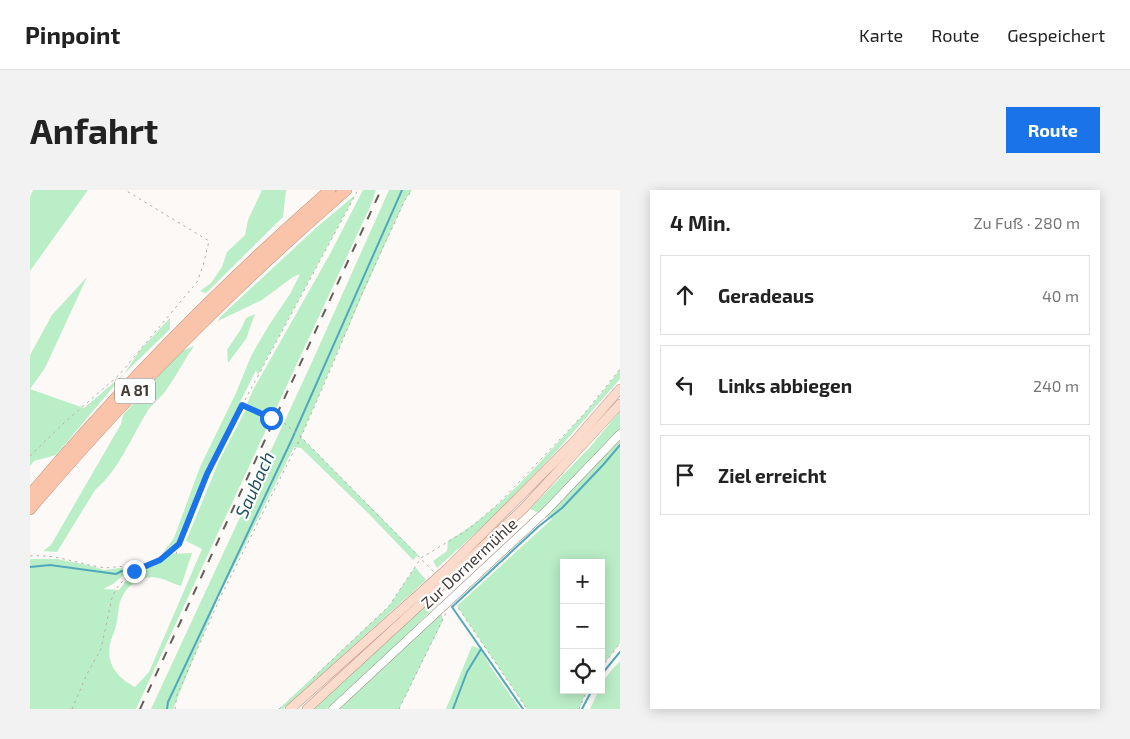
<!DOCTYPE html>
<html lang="de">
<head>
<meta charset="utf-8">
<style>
  body { margin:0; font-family:"Exo 2",sans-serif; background:#f2f2f2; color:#222 }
  .controls { position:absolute; right:15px; bottom:15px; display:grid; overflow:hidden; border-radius:0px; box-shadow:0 2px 12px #0003 }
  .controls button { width:45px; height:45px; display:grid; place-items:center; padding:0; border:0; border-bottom:1px solid #e0e0e0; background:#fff; color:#222; font:25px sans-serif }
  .stop { position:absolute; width:15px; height:15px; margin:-11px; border:4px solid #1a73e8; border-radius:50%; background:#fff }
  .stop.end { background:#1a73e8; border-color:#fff; box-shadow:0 1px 5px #0008 }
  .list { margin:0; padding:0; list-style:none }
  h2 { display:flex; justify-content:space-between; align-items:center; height:65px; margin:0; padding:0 20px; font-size:21px }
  h2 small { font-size:16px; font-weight:400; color:#767676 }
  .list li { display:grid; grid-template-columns:32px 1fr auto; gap:15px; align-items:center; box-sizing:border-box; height:80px; margin:0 10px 10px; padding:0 10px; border:1px solid #e0e0e0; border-radius:0px }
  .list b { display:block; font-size:19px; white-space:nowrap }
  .list em { font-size:16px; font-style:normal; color:#767676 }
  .icon { flex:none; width:28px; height:28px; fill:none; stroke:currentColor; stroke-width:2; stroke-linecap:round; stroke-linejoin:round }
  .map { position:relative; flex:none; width:590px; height:519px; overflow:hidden; border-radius:0px }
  header { display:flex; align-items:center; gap:30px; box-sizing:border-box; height:70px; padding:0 25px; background:#fff; border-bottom:1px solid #e0e0e0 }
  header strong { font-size:24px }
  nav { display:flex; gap:28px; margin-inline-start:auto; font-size:18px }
  .intro { display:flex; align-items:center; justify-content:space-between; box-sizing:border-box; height:120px; padding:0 30px }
  h1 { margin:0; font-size:35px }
  .button { padding:12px 22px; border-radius:0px; background:#1a73e8; color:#fff; font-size:18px; font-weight:700 }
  main { display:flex; gap:30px; padding:0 30px }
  aside { flex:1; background:#fff; border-radius:0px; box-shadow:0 2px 12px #0003 }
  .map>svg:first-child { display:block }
  .green { fill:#baeec7 }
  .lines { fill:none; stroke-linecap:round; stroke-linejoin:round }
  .stream { stroke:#51a8bc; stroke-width:2 }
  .minor-casing { stroke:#97857a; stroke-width:9 }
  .major-casing { stroke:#b99481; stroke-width:10 }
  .highway-casing { stroke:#b99481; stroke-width:12 }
  .path { stroke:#b4aeab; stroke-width:1; stroke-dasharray:2.5 4; stroke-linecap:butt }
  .minor { stroke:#fff; stroke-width:8 }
  .major { stroke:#fbdccc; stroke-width:9 }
  .highway { stroke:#f9c4aa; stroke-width:11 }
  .rail { stroke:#655e59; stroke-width:2; stroke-dasharray:9 9; stroke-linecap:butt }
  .major-bridge-casing { stroke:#b99481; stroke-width:10; stroke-linecap:butt }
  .major-bridge { stroke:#fbdccc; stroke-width:9 }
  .route { stroke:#1a73e8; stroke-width:6 }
  .labels { text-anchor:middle; stroke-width:4.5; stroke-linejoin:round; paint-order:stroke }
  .shield { fill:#fff; stroke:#7b7672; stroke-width:1 }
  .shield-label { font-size:15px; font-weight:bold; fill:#433b36 }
  .street-label { font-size:16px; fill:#433b36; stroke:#fff }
  .water-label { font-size:18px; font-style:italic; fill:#1c515e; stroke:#fff }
</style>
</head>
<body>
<header>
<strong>Pinpoint</strong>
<nav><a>Karte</a><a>Route</a><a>Gespeichert</a></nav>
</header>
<div class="intro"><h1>Anfahrt</h1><a class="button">Route</a></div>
<main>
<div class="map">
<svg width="590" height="519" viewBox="0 0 590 519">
  <rect width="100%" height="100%" fill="#fdf9f6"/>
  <g class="green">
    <path d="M 3,0 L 58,0 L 0,81 L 0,7 Z"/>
    <path d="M 232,0 L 256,0 L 253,27 L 176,103 L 170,101 L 181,93 L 192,77 L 197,62 L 215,45 L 218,30 Z"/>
    <path d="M 333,0 L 346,0 L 340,17 L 106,519 L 0,519 L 0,369 L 27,369 L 62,376 L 74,380 L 89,378 L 97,379 L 97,382 L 83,394 L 73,399 L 89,400 L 95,392 L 107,383 L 128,374 L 141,364 L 162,363 L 151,396 C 144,394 136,390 129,388 C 110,384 93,397 89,416 C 88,422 88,429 86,435 C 85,442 81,448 80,454 C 76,475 88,488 105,497 L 119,482 L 172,359 L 156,351 L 189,271 L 216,219 L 224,218 L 217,214 L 223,200 L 300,64 Z"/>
    <path d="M 359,0 L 382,0 L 375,10 C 339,88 305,168 271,247 L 388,365 L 383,370 L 339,324 L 271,258 L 264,257 L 188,408 L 143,519 L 121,519 L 282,172 Z"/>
    <path d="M 325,5 L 228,185 L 226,180 L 178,277 L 146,353 L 132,364 L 144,348 L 170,277 L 206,203 L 221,166 L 239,135 L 260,104 L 270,84 L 263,87 L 232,110 L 188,131 L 190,127 L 287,37 Z"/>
    <path d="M 57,87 L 15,178 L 0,199 L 54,218 L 94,184 L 110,160 L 140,128 L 140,139 L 94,184 L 26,265 L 4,271 L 0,276 L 0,165 L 22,125 Z"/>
    <path d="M 225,124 L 216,149 L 198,173 L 197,160 L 211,139 L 216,128 Z"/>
    <path d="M 164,156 C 154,170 147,185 137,199 C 132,207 122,213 117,222 C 101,248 89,280 65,300 L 27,362 L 13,361 L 21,355 L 91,234 L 93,225 L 150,162 Z"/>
    <path d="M 590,179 L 590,189 L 524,264 L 458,332 L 407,378 L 403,371 L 417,361 L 418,351 C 458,328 490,294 521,260 C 545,234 569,208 590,179 Z"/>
    <path d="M 590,221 L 590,453 L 571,478 L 571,373 L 534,373 L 534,500 L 557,500 L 549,519 L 497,519 L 427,416 L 522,329 L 500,319 L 561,256 Z"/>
    <path d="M 385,377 L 396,390 L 253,519 L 249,519 L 359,416 Z"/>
    <path d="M 410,402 L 414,407 L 366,456 L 297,519 L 283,519 Z"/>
    <path d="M 411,422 L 413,430 L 369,519 L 308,519 Z"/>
    <path d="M 442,456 L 451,459 L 460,476 L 490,519 L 416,519 Z"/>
    <path d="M 590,471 L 590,519 L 560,519 L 569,500 L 571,500 C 572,489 583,479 590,471 Z"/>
  </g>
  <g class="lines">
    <g class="stream">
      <path d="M 0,377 L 20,375 L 86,384 L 92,381"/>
      <path d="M 571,485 L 590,462"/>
      <path d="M 137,519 L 138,512 L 262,249 L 372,0"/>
      <path d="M 423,519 L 437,482 L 451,459"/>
      <path d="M 493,519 L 422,417 L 508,337 L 532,318 L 573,275 L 590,255"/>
      <path d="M 552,519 L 562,500"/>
    </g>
    <defs>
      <path id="minor" d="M 303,519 L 517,320 L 590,244"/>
      <g id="major">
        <path d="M 420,376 L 543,253 L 590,199"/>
        <path d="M 426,382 L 494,318 L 590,214"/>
        <path d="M 260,519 L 398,396"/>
        <path d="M 277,519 L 404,402"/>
      </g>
      <g id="highway">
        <path d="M 0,305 C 92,196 193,94 300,0"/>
        <path d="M 0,319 C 97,205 203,98 316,0"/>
      </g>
    </defs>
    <use href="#minor" class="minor-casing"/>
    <use href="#major" class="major-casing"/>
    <use href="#highway" class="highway-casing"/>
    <g class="path">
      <path d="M 213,215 L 241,228"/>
      <path d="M 254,233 L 271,247 L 404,382"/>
      <path d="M 0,266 L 35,232 L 89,185 L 167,92 L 173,76 L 179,51 L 95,0"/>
      <path d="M 146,364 L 162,319 L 194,249 L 328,0"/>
      <path d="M 0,366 C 27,364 44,373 70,377 C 84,380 90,372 104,381"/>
      <path d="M 425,413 L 497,519"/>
      <path d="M 571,478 L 590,453"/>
      <path d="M 283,488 L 359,416 L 391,368 L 439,339 L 469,313 L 554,224 L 590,179"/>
      <path d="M 42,519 L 57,484 L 71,459 L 82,408 L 86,399 L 97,386 L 130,370 L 148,355"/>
      <path d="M 145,519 L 147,505 L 190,408 L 271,247 L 302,176 L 333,101 L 375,10 L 382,0"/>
      <path d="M 249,519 L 254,514"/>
      <path d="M 369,519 L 416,423"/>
      <path d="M 549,519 L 557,500"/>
    </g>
    <use href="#minor" class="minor"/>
    <use href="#major" class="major"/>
    <use href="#highway" class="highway"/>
    <path class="rail" d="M 110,519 L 351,0"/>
    <defs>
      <g id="major-bridge">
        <path d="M 398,396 L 420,376"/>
        <path d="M 404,402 L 426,382"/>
      </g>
    </defs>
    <use href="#major-bridge" class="major-bridge-casing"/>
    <use href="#major-bridge" class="major-bridge"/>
  </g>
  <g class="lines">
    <path class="route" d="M 104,381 L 130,370 L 149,354 L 177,284 L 212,215 L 241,228"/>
  </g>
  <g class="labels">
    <rect class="shield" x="85" y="188.5" width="40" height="25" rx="4"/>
    <g class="shield-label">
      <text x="105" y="206">A 81</text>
    </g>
    <g class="street-label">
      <text transform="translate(439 373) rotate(-43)" y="6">Zur Dornermühle</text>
    </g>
    <g class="water-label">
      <text transform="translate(225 295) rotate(-66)" y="6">Saubach</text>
    </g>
  </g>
</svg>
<div class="controls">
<button>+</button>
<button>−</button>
<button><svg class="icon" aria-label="locate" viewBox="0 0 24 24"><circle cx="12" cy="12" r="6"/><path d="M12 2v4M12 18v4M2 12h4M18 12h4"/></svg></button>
</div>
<div class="stop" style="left:241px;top:228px"></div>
<div class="stop end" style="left:104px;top:381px"></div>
</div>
<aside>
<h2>4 Min.<small>Zu Fuß · 280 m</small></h2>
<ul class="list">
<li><svg class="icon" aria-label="ahead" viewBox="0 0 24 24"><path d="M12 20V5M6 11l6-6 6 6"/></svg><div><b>Geradeaus</b></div><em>40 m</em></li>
<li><svg class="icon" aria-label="left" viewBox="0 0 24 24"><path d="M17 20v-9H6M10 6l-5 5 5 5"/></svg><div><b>Links abbiegen</b></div><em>240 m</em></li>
<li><svg class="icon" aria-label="arrive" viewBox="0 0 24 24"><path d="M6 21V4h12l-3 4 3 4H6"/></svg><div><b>Ziel erreicht</b></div></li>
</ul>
</aside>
</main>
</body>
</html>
